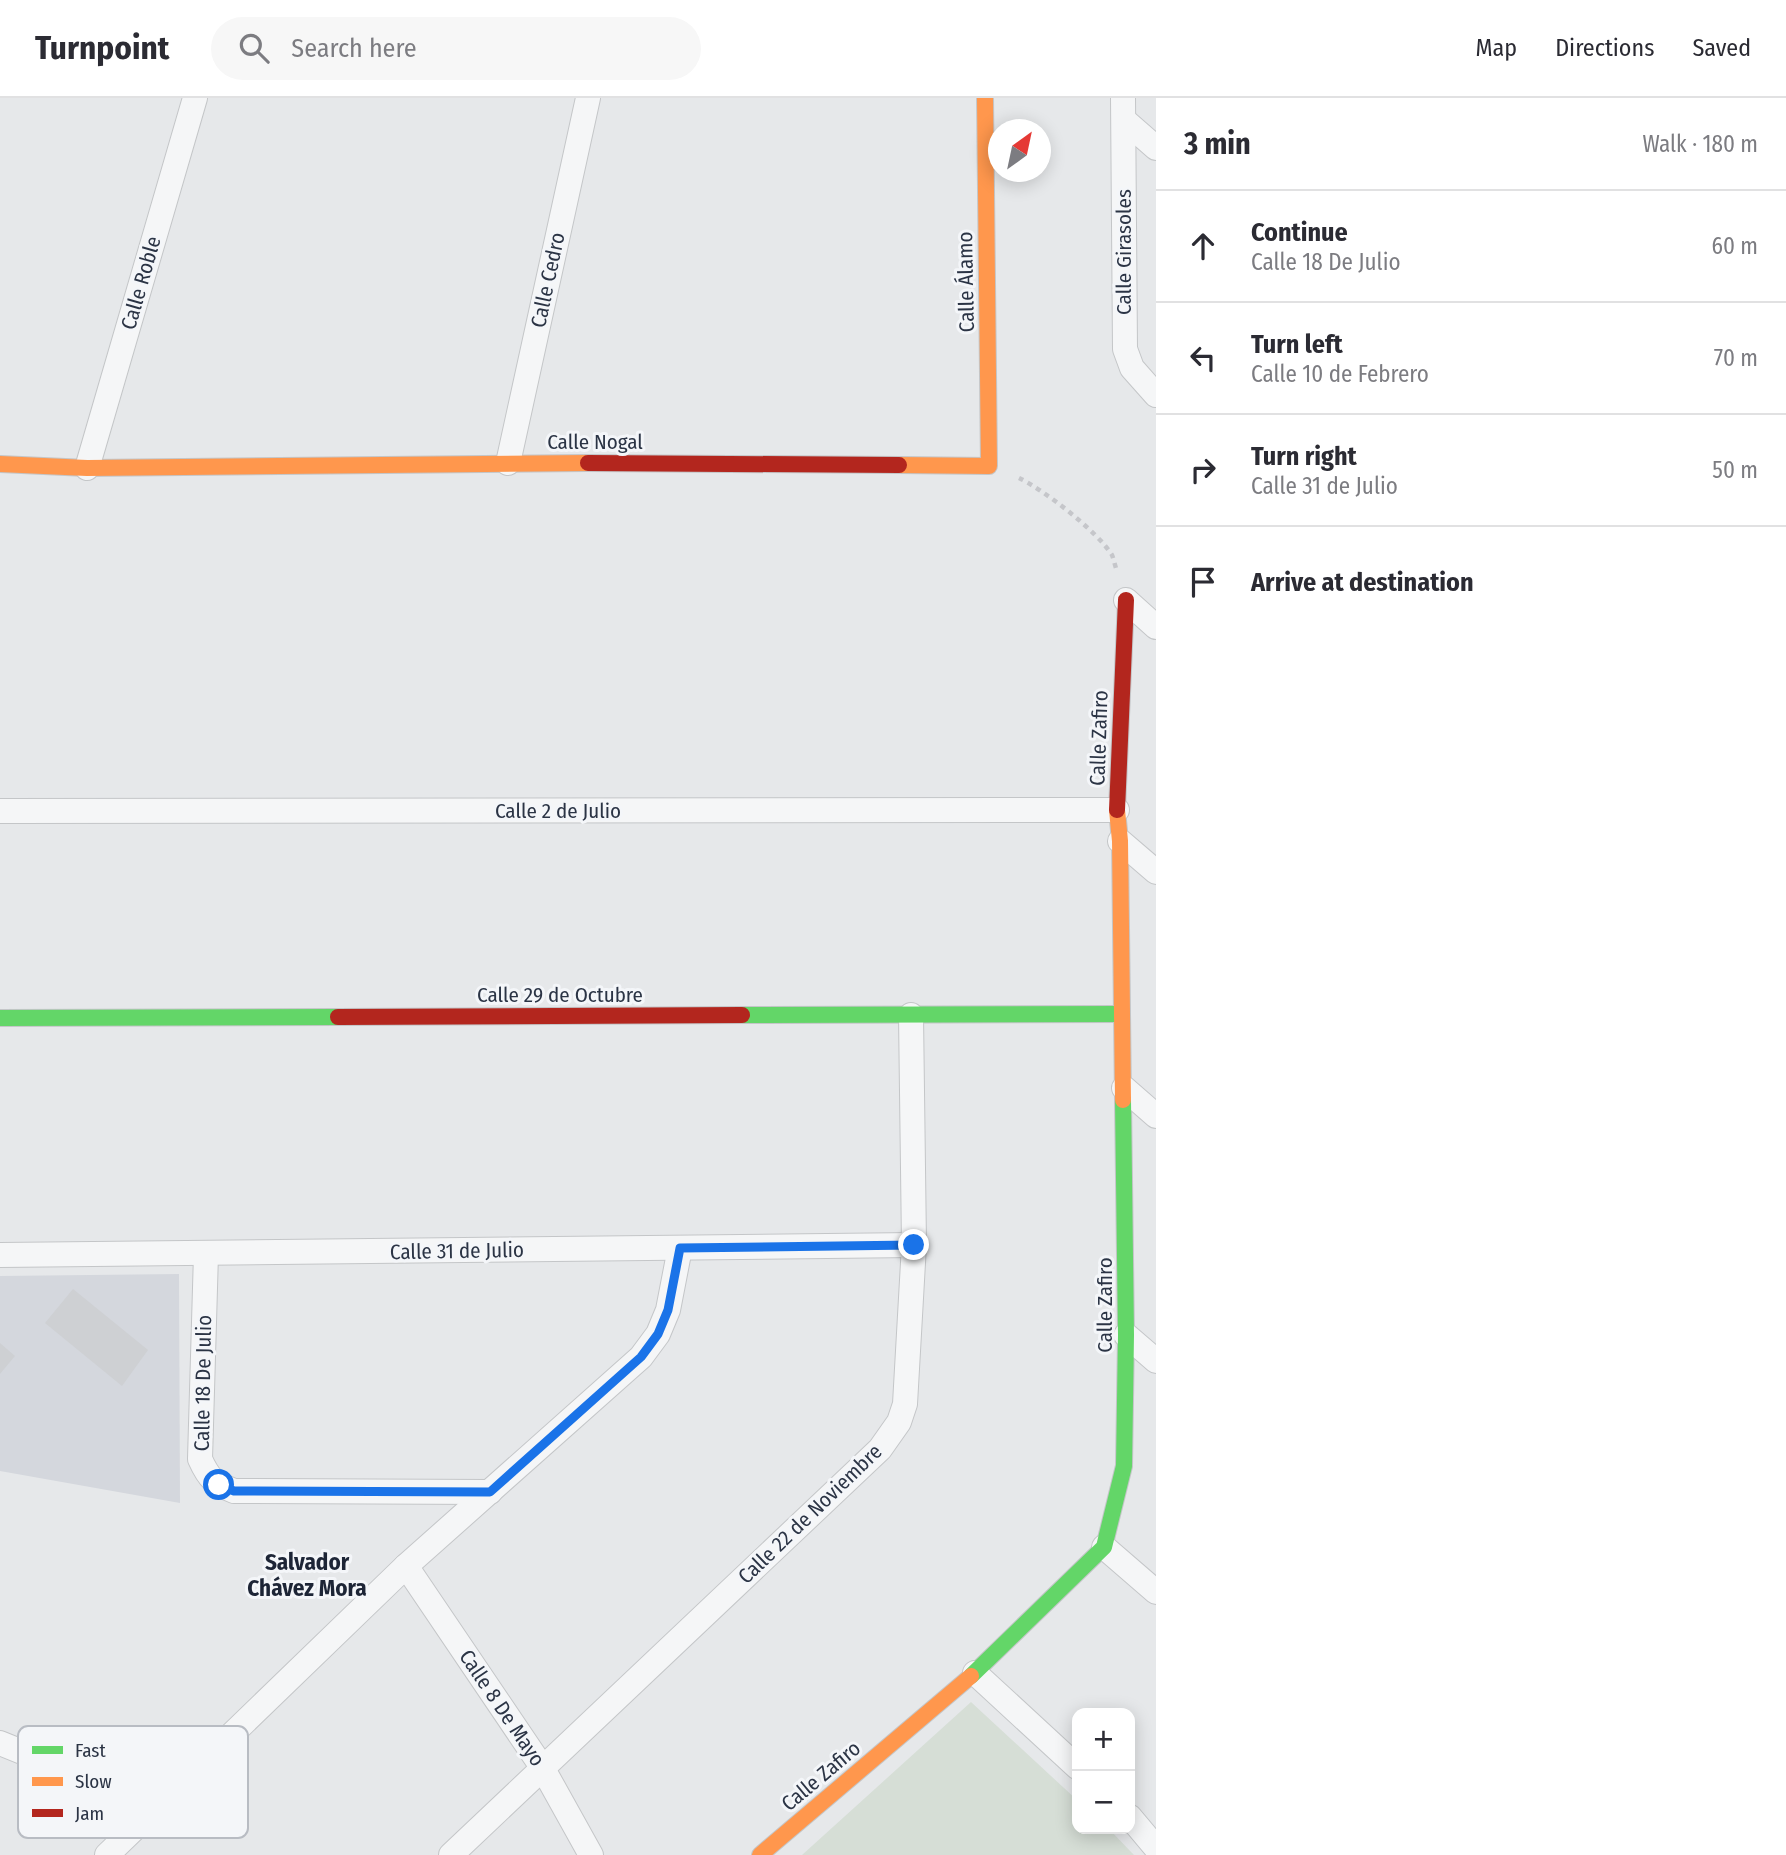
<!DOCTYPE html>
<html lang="en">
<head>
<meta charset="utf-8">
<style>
  body { margin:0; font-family:"Fira Sans Condensed",sans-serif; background:#f7f7f7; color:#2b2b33 }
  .controls { position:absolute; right:21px; bottom:21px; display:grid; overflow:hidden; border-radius:14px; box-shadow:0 4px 18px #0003 }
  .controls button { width:63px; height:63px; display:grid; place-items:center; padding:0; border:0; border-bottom:2px solid #e1e1e2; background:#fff; color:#2b2b33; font:35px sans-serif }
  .compass { position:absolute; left:988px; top:21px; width:63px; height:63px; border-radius:50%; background:#fff; box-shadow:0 4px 18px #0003; rotate:33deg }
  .stop { position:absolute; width:21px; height:21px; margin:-16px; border:5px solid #1a73e8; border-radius:50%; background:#fff }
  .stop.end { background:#1a73e8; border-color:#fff; box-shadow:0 2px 7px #0008 }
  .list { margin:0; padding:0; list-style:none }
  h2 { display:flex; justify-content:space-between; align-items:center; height:91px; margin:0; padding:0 28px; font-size:30px }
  h2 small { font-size:23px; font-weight:400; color:#7c7c81 }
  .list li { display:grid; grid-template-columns:46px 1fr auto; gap:21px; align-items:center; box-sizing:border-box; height:112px; padding:0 28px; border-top:2px solid #e1e1e2 }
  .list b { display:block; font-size:26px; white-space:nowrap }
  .list p { margin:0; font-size:23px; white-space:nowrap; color:#7c7c81 }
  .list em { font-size:23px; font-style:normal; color:#7c7c81 }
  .icon { flex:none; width:38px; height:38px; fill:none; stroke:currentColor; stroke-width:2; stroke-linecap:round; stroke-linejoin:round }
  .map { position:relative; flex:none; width:1156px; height:1757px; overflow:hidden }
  header { display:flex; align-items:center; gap:42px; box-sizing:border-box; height:98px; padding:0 35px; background:#fff; border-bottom:2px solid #e1e1e2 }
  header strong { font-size:33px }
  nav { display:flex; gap:38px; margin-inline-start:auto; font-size:24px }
  .search { width:490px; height:63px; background:#f7f7f7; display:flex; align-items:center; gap:18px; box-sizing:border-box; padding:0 24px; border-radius:38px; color:#7c7c81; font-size:26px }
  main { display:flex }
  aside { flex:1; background:#fff }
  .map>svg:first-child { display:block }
  .built { fill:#d4d7dd }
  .green { fill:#d6ded6 }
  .building { fill:#ced0d3 }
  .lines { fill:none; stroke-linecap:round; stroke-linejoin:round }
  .street-casing { stroke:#c4c6c8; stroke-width:26 }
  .fast-casing { stroke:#c4c6c8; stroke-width:18 }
  .slow-casing { stroke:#c4c6c8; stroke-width:18 }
  .jam-casing { stroke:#c4c6c8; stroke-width:18 }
  .path { stroke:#c5c6ca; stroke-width:4.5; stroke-dasharray:5 5; stroke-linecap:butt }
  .street { stroke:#f5f6f7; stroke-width:24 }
  .fast { stroke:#63d668; stroke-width:16 }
  .slow { stroke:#ff974d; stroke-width:16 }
  .jam { stroke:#b3261e; stroke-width:16 }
  .route { stroke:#1a73e8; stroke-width:9 }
  .labels { text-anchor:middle; stroke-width:6; stroke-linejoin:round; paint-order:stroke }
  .street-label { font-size:21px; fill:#2b3445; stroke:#f4f6f9 }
  .neighbourhood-label { font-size:23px; font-weight:bold; fill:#1d2536; stroke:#f4f6f9 }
  .key { fill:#f4f6f9; stroke:#b8bcc3; stroke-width:2 }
  .key-label { font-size:19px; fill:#2b3445 }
</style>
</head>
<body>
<header>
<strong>Turnpoint</strong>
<div class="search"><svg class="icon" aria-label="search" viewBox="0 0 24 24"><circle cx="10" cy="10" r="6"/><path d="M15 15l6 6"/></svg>Search here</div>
<nav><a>Map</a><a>Directions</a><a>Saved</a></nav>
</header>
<main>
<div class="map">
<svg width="1156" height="1757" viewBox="0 0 1156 1757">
  <rect width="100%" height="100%" fill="#e6e8ea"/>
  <path class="built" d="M 179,1176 L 180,1405 L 0,1373 L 0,1178 Z"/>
  <path class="green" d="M 971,1604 L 1077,1702 L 1077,1731 L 1109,1731 L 1134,1757 L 802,1757 Z"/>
  <g class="building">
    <path d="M 73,1191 L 148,1252 L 122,1288 L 45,1225 Z"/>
    <path d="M 0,1245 L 15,1258 L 0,1276 Z"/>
  </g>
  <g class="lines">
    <defs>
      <g id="street">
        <path d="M 1123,0 L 1125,251 L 1132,270 L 1156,297"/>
        <path d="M 1124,22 L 1156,50"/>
        <path d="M 508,365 L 588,0"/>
        <path d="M 87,370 L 195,0"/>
        <path d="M 1126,502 L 1156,529"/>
        <path d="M 0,713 L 1117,712"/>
        <path d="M 1120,743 L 1156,774"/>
        <path d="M 1124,990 L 1156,1018"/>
        <path d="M 206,1156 L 200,1361 C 209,1381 214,1385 234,1393 L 490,1394"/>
        <path d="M 0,1157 L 914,1147"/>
        <path d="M 1126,1237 L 1156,1263"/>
        <path d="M 1104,1449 L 1156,1494"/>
        <path d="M 406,1468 L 542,1669 L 591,1757"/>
        <path d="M 975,1575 L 1077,1669"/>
        <path d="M 0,1645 L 158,1709"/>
        <path d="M 1130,1719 L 1156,1750"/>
        <path d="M 107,1757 L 406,1468 L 641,1259 L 658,1236 L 668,1212 L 680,1150"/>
        <path d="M 451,1757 L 880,1351 L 899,1324 L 905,1306 L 914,1147 L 911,917"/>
      </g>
      <g id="fast">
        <path d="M 742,917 L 1121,916"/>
        <path d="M 0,920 L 338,919"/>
        <path d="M 971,1578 L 1104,1449 L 1124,1368 L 1126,1237 L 1123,1002"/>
      </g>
      <g id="slow">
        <path d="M 0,366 L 87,370 L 588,365"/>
        <path d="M 899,367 L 989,368 L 985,0"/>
        <path d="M 1117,712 L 1120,743 L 1123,1002"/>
        <path d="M 760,1757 L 971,1578"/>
      </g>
      <g id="jam">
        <path d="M 588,365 L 899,367"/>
        <path d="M 1117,712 L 1126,502"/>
        <path d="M 338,919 L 742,917"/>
      </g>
    </defs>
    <use href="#street" class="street-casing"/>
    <use href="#fast" class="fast-casing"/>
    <use href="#slow" class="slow-casing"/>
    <use href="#jam" class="jam-casing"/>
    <path class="path" d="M 1019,380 C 1044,392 1097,433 1112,457 C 1114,462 1115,468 1117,473"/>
    <use href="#street" class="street"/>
    <use href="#fast" class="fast"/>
    <use href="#slow" class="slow"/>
    <use href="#jam" class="jam"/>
  </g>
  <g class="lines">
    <path class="route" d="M 219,1387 L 234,1393 L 490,1394 L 641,1259 L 658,1236 L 668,1212 L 680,1150 L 914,1147"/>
  </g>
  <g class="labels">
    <g class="street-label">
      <text transform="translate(1124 154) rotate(-90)" y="7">Calle Girasoles</text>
      <text transform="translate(548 182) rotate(-78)" y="7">Calle Cedro</text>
      <text transform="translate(966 184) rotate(-91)" y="7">Calle Álamo</text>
      <text transform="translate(141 185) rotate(-74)" y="7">Calle Roble</text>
      <text x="595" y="351">Calle Nogal</text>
      <text transform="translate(1099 640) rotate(-88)" y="7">Calle Zafiro</text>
      <text x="558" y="720">Calle 2 de Julio</text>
      <text x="560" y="904">Calle 29 de Octubre</text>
      <text transform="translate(457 1153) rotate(-1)" y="7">Calle 31 de Julio</text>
      <text transform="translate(1105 1207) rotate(-90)" y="7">Calle Zafiro</text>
      <text transform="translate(203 1285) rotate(-89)" y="7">Calle 18 De Julio</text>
      <text transform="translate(810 1416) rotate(-44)" y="7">Calle 22 de Noviembre</text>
      <text transform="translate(502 1610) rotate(56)" y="7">Calle 8 De Mayo</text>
      <text transform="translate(821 1678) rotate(-40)" y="7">Calle Zafiro</text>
    </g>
    <g class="neighbourhood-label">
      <text x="307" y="1472">Salvador<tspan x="307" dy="26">Chávez Mora</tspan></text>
    </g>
  </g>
  <rect x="18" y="1628" width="230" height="112" rx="10" class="key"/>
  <rect x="32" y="1648" width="31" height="8" fill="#63d668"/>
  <rect x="32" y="1679" width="31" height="9" fill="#ff974d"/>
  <rect x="32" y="1711" width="31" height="8" fill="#b3261e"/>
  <g class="key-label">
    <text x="75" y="1659">Fast</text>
    <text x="75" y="1690">Slow</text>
    <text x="75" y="1722">Jam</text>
  </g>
</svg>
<div class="controls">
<button>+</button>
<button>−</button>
</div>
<svg class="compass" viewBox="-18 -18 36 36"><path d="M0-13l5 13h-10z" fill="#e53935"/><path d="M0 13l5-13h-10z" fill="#7c7c81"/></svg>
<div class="stop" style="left:219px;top:1387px"></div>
<div class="stop end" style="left:914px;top:1147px"></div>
</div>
<aside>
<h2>3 min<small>Walk · 180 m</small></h2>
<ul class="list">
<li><svg class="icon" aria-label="ahead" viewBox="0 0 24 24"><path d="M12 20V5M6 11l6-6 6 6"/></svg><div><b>Continue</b><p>Calle 18 De Julio</p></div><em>60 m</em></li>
<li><svg class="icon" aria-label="left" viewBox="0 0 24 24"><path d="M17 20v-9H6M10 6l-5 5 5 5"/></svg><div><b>Turn left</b><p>Calle 10 de Febrero</p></div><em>70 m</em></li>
<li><svg class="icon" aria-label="right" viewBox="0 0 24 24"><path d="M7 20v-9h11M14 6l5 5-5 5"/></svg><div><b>Turn right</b><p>Calle 31 de Julio</p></div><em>50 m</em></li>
<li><svg class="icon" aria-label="arrive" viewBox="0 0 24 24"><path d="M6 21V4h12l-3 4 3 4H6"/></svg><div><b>Arrive at destination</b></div></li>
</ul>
</aside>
</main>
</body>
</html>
